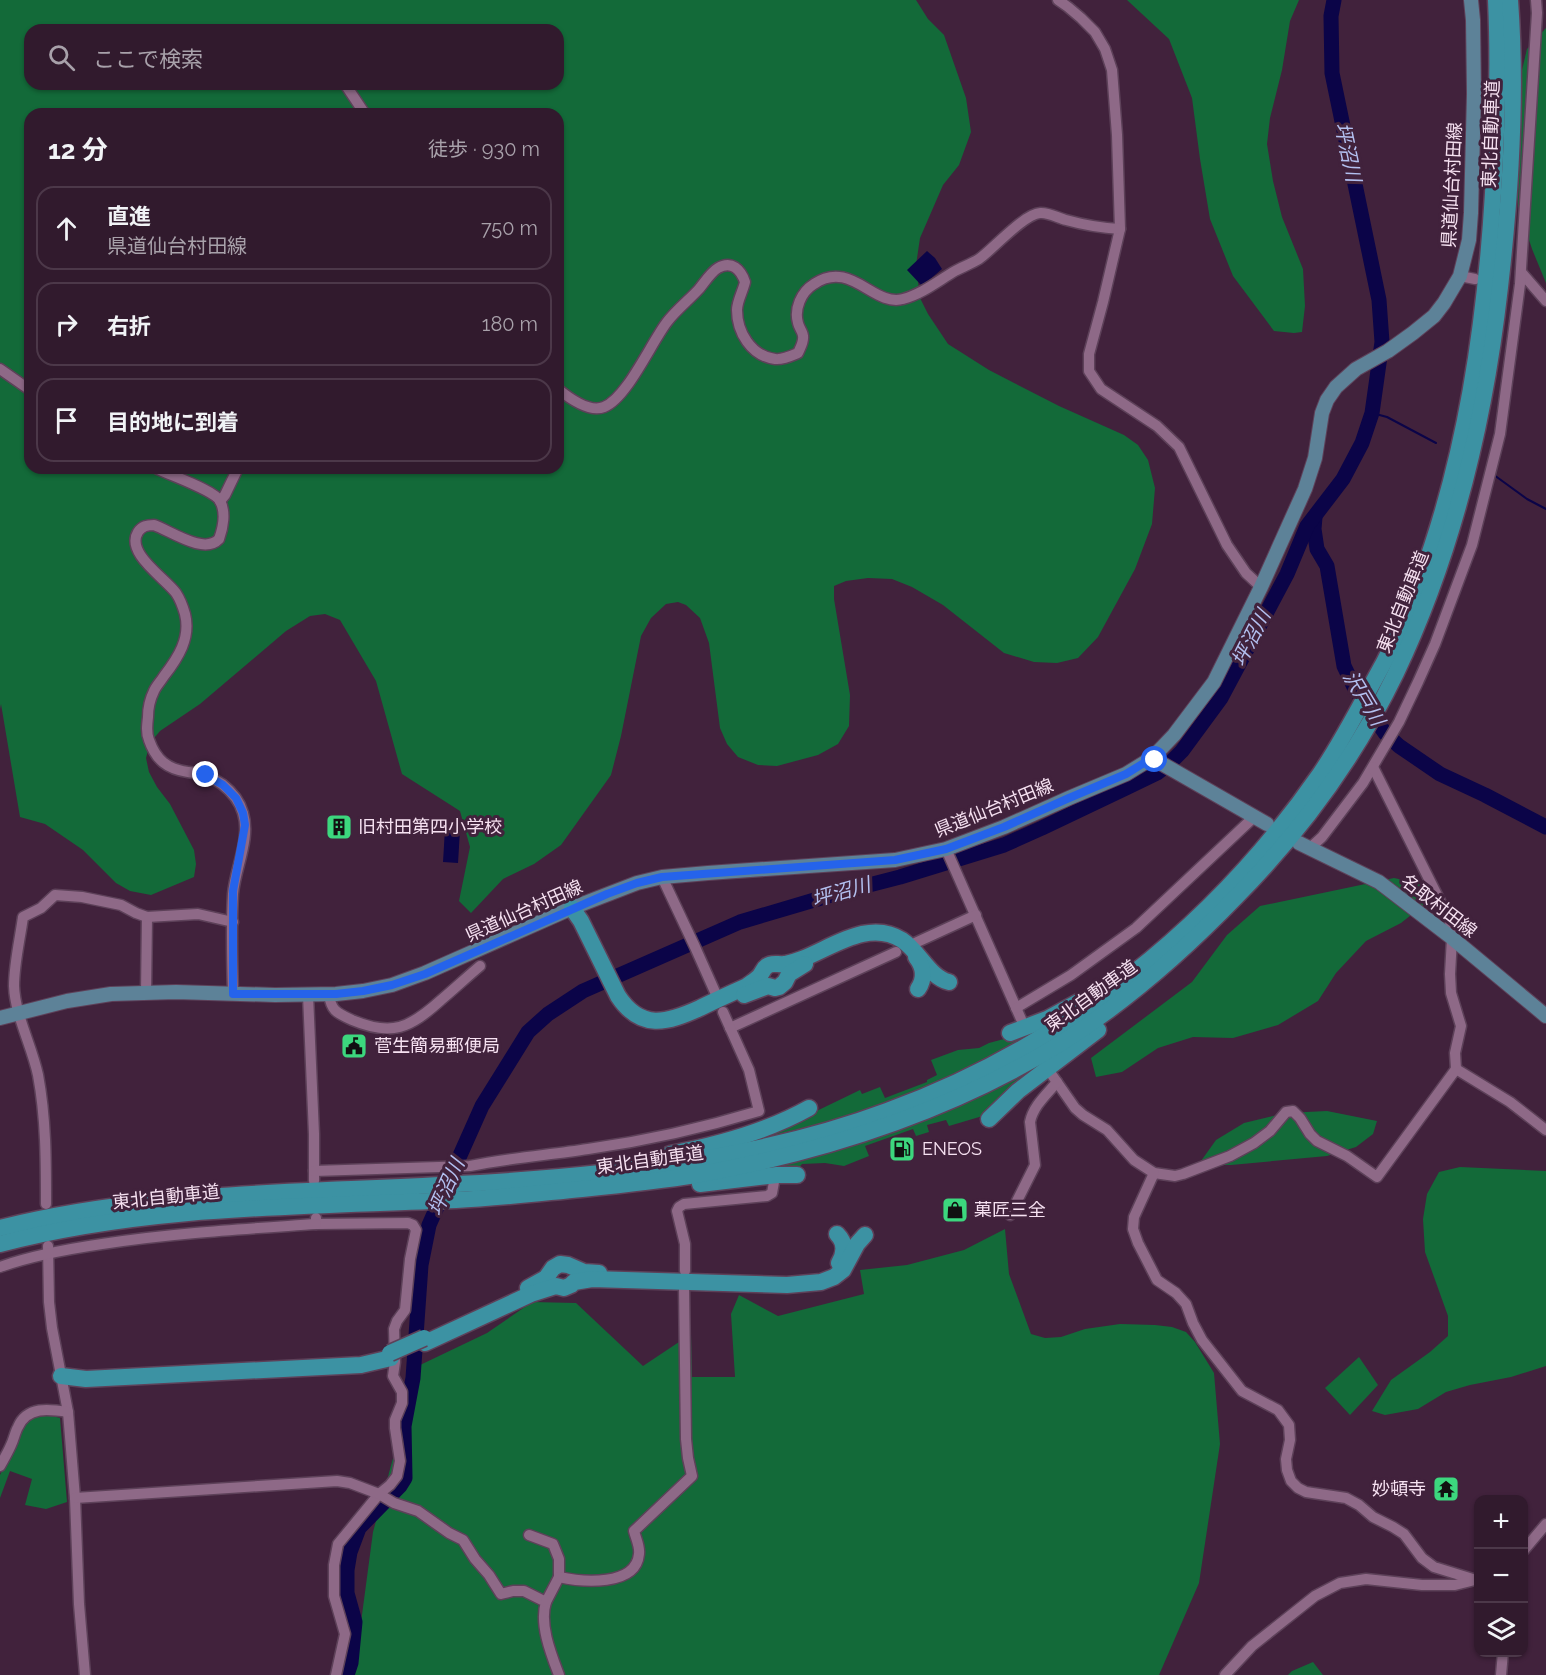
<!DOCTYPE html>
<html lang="ja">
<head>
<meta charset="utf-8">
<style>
  body { margin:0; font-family:Raleway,"Noto Sans JP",sans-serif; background:#392335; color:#f1f3f6 }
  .controls { position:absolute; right:18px; bottom:18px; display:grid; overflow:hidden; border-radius:12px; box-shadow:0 2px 4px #0004 }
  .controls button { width:54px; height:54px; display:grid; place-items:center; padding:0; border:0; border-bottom:2px solid #4c3849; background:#311a2d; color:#f1f3f6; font:30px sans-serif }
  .stop { position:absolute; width:18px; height:18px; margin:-14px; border:4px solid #2563eb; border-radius:50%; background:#fff }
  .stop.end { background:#2563eb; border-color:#fff; box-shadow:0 2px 6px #0008 }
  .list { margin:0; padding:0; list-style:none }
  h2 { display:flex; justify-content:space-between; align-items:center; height:78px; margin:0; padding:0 24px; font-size:26px }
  h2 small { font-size:20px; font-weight:400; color:#a8a1aa }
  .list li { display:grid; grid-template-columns:39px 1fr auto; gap:18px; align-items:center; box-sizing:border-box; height:84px; margin:0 12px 12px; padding:0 12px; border:2px solid #4c3849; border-radius:18px }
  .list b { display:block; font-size:22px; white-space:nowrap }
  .list p { margin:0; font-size:20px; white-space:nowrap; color:#a8a1aa }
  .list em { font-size:20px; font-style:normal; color:#a8a1aa }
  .icon { flex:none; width:33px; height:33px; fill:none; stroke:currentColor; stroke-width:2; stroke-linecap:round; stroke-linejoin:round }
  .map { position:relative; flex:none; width:1546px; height:1675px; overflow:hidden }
  .search { position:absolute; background:#311a2d; box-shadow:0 2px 4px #0004; left:24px; top:24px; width:540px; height:66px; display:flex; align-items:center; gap:15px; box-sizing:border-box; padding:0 21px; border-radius:18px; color:#a8a1aa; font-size:22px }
  .panel { position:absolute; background:#311a2d; box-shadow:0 2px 4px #0004; left:24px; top:108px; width:540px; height:366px; border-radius:18px }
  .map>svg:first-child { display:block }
  .green { fill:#136a39; fill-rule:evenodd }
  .water { fill:#0b0448 }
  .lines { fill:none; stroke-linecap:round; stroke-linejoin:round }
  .stream { stroke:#0b0448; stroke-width:2 }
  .river { stroke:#0b0448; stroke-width:15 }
  .minor-casing { stroke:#5d4159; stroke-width:13 }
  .major-casing { stroke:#5d4159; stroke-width:16 }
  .highway-casing { stroke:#5d4159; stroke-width:19 }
  .minor { stroke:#8e6987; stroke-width:10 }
  .major { stroke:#5d8298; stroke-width:14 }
  .highway { stroke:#3c92a3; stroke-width:16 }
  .highway-bridge-casing { stroke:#5d4159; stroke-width:19; stroke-linecap:butt }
  .highway-bridge { stroke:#3c92a3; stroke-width:16 }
  .route { stroke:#2563eb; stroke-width:8 }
  .labels { text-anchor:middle; stroke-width:6; stroke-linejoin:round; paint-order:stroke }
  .street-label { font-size:18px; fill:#f6e1f1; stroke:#41223c }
  .poi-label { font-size:18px; fill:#f6e1f1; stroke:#41223c; text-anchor:start }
  .water-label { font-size:20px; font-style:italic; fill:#b3c0f0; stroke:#41223c }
</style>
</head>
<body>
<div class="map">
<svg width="1546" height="1675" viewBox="0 0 1546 1675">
  <rect width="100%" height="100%" fill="#41223c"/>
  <g class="green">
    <path d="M 0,0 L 916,0 L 928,19 L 944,35 L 966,98 L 971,132 L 959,165 L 943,185 L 920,238 L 916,265 L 920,298 L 928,314 L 948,344 L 989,370 L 1059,406 L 1124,435 L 1138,445 L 1148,460 L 1155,488 L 1152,524 L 1135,569 L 1098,637 L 1078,658 L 1057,663 L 1034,662 L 1004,653 L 943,605 L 912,587 L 892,579 L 868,578 L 846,581 L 834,586 L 834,599 L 850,695 L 849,726 L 838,744 L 818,755 L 777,766 L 758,765 L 738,757 L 727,744 L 720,728 L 709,643 L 700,618 L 686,605 L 678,602 L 666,604 L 651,618 L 641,636 L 621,736 L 611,775 L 561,845 L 534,864 L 503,879 L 471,913 L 459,901 L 470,847 L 460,811 L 402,774 L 376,681 L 340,620 L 325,614 L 310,616 L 286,631 L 200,704 L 160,731 L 150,743 L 146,758 L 149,772 L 157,787 L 170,804 L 194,850 L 196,864 L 194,877 L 151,895 L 130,891 L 116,883 L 83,850 L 45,824 L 20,817 L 1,704 L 0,709 ZM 30,30 L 558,30 L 558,84 L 30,84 ZM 30,114 L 558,114 L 558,468 L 30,468 Z"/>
    <path d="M 1127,0 L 1299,0 L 1290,21 L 1282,70 L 1270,118 L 1267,144 L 1273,181 L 1282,217 L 1303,269 L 1305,306 L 1302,332 L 1294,333 L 1274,331 L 1233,276 L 1210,219 L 1200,159 L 1192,98 L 1169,39 Z"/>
    <path d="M 1546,28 L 1546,283 L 1532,249 L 1518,206 L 1521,74 L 1527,49 Z"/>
    <path d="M 1394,878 L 1431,886 L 1425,904 L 1401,923 L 1366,941 L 1336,973 L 1318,1001 L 1278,1025 L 1233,1038 L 1193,1037 L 1158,1048 L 1122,1072 L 1096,1077 L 1091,1058 L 1192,982 L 1227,935 L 1260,906 Z"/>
    <path d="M 1037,1030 L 965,1071 L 923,1088 L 859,1113 L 824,1123 L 744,1142 L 800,1119 L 860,1090 L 862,1094 L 880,1087 L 885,1098 L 927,1082 L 927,1080 L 937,1075 L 931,1060 L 958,1050 L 979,1048 L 989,1043 Z"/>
    <path d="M 1051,1058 L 986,1115 L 949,1126 L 946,1120 L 927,1125 L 929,1132 L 916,1136 L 913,1129 L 865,1146 L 869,1156 L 844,1166 L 825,1163 L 802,1164 L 797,1170 L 744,1172 Z"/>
    <path d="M 1327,1111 L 1377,1121 L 1373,1134 L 1356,1147 L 1327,1156 L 1231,1165 L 1211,1165 L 1201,1161 L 1216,1140 L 1244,1123 L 1286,1113 Z"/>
    <path d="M 1460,1167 L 1546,1171 L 1546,1366 L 1511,1377 L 1470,1385 L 1446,1392 L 1418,1409 L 1385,1415 L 1372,1411 L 1391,1380 L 1430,1352 L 1448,1336 L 1448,1316 L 1425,1252 L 1423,1219 L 1427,1194 L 1439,1172 Z"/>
    <path d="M 1005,1229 L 1009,1274 L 1031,1334 L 1045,1338 L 1061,1337 L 1085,1329 L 1120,1324 L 1155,1325 L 1172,1327 L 1186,1332 L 1195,1342 L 1214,1373 L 1220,1444 L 1199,1583 L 1159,1675 L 354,1675 L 373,1532 L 418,1366 L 487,1333 L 532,1302 L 576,1303 L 643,1366 L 691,1334 L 692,1377 L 735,1377 L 731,1314 L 739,1295 L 778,1316 L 864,1294 L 860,1270 L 907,1265 L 964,1250 Z"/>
    <path d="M 1359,1357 L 1378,1385 L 1350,1415 L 1325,1388 Z"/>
    <path d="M 49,1415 L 60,1418 L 67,1502 L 46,1509 L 25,1505 L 32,1479 L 10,1471 L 0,1498 L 0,1475 L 24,1424 L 31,1417 Z"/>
    <path d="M 1313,1662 L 1323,1675 L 1288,1675 L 1292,1671 Z"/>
  </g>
  <g class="water">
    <path d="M 927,251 L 935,258 L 942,269 L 922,286 L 907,270 Z"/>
    <path d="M 445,829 L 460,830 L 458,863 L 443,862 Z"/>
  </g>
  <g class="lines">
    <g class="stream">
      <path d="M 1372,413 L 1387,417 L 1436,443"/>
      <path d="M 1494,475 L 1527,499 L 1546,509"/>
    </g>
    <g class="river">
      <path d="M 1315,517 L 1314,529 L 1317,549 L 1327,566 L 1344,666 L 1355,689 L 1385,733 L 1399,746 L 1440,774 L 1485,795 L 1546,827"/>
      <path d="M 347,1675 L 351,1663 L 355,1622 L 347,1593 L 347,1570 L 350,1552 L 359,1528 L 400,1486 L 405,1478 L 404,1426 L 413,1378 L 421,1265 L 429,1225 L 482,1106 L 528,1032 L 548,1014 L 583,991 L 740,922 L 838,893 L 900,877 L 1004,845 L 1042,828 L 1126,788 L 1157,773 L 1171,762 L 1182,751 L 1221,698 L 1287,574 L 1307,526 L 1343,479 L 1362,443 L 1372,413 L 1382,342 L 1379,300 L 1332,73 L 1331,16 L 1334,0"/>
    </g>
    <defs>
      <g id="minor">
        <path d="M 1058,0 L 1068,7 L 1081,18 L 1095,32 L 1105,49 L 1112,70 L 1117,135 L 1120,229 L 1103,302 L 1089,354 L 1089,371 L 1101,389 L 1157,426 L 1179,447 L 1227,545 L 1246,573 L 1261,587"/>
        <path d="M 345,84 L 365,114"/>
        <path d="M 1521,272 L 1546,301"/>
        <path d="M 1460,276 L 1475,279"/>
        <path d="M 0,369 L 30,390"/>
        <path d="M 558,389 C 569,398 589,413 604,407 C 627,398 651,343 667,322 C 676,310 689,300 699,289 C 704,283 711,272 718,268 C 732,260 741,270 745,282 C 743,291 737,301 737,310 C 737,332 751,356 775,359 C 783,360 791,356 798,353 C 800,348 804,342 803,336 C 803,332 799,328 798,323 C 794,309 801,292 814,284 C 851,259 873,307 903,299 C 922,294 938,281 955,271 C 962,267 971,264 979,259 C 993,249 1024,214 1040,213 C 1048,212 1058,218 1066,220 C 1084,225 1101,228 1120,229"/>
        <path d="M 156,468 C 169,475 214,490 220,501 C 226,512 223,528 219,539 C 204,555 171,531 154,525 C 147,525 142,526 138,532 C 125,553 165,578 176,593 C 180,599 183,607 185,614 C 191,638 178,658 164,676 C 161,681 156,686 154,691 C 150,699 148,708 148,717 C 147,725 146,733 149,740 C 156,760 167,769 188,772 C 194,773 201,773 206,775 C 211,777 217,781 222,784 C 231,791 240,802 243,813 C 251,839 235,868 233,894 C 231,927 232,961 233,994"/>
        <path d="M 220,501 L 225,495 L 238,468"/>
        <path d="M 1310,848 L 1322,837 L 1363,783 L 1399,722 L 1418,682 L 1435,644 L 1472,545 L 1500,434 L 1520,284 L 1537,13 L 1536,0"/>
        <path d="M 946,849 L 1021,1019"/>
        <path d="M 662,877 L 695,947 L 715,992"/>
        <path d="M 915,943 L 976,915"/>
        <path d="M 146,993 L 147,917"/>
        <path d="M 329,994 C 331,1011 337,1013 352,1020 C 392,1037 410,1028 441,1000 C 454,989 467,977 480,966"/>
        <path d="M 308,995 L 314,1134 L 314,1181"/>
        <path d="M 1016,1008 L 1071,975 L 1136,928 L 1254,817"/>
        <path d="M 730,1028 L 896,952"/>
        <path d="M 1456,1069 L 1510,1102 L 1546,1130"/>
        <path d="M 1052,1075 L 1075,1108 L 1083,1115 L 1107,1130 L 1134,1160 L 1154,1173 L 1175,1176 L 1183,1174 L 1230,1156 L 1254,1143 L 1270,1131 L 1286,1112 L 1293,1111 L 1300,1118 L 1310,1134 L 1317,1141 L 1347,1156 L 1377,1177 L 1456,1069 L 1455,1053 L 1461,1026 L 1451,993 L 1450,974 L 1452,938 L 1450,921 L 1373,767"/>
        <path d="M 314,1171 L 470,1166 C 509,1158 549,1155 588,1149 C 645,1141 703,1128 759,1111 L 749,1070 L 723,1012"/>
        <path d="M 1154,1173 L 1134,1217 L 1133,1229 L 1138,1243 L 1157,1280 L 1176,1293 L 1186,1304 L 1193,1323 L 1202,1340 L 1242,1391 L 1278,1410 L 1289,1425 L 1290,1440 L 1286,1459 L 1287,1470 L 1291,1481 L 1298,1488 L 1306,1492 L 1346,1498 L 1359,1505 L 1373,1517 L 1393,1527 L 1404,1534 L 1422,1558 L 1434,1567 L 1476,1580"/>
        <path d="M 46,1204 C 46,1161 46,1118 38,1075 C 32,1046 15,1015 14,986 C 14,964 20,939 23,917 L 41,908 L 55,895 L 82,897 L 121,905 L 136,913 L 147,917 L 198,914 L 233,922"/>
        <path d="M 1010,1215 L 1035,1165 L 1030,1122 C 1033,1106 1047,1094 1057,1082"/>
        <path d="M 316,1218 L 316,1224 L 408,1223 L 413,1225 L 416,1230 L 410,1259 L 405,1310 L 397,1321 L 394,1329 L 395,1362 L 393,1376 L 402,1392 L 402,1403 L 395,1420 L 395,1428 L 400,1461 L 397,1476 L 390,1485 L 379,1494 L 338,1544 L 334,1565 L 334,1596 L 345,1634 L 336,1675"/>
        <path d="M 48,1246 L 49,1302 L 52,1328 L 68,1412 L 75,1498 L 79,1604 L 85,1675"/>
        <path d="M 0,1267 C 33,1255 68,1249 102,1244 C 173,1233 245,1229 316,1224"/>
        <path d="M 685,1271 L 685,1244 L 677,1211 L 679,1207 L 684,1204 L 767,1196 L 772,1193 L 774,1182"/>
        <path d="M 0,1466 C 4,1459 8,1452 11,1445 C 14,1439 15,1432 18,1427 C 27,1406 49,1409 68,1412"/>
        <path d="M 75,1498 L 337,1481 L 350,1483 L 379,1494 L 394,1503 L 418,1511 L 449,1533 L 463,1540 L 475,1559 L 489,1575 L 501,1594 L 513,1591 L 524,1591 L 546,1602 C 539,1624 551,1654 559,1675"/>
        <path d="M 529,1535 L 553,1544 L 559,1559 L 559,1577"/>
        <path d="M 1524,1550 L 1546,1524"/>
        <path d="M 546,1602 L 559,1577 C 582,1582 636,1587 639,1554 C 640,1546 636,1539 634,1531 L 692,1476 L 688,1458 L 686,1439 L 684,1287"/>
        <path d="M 1225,1675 L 1252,1646 L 1315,1596 L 1340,1583 L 1366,1579 L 1422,1585 L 1455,1585 L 1475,1580"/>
        <path d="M 1501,1675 L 1503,1652"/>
      </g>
      <g id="major">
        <path d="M 1152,758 L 1267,824"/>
        <path d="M 1299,843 L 1379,882 L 1452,938 L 1546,1016"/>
        <path d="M 0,1018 L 67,1001 L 111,994 L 176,992 L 275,995 L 336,994 L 363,991 L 392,985 L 425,973 L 572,908 L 637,883 L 662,877 L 708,873 L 895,860 L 946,849 L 1004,827 L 1069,798 L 1126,774 L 1152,758 L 1174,735 L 1214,682 L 1261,587 L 1305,489 L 1315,458 L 1322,413 L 1327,400 L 1336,387 L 1356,369 L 1388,351 L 1413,333 L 1434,316 L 1444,303 L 1460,276 L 1469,240 L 1471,213 L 1474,94 L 1473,20 L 1471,0"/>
      </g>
      <g id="highway">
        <path d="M 572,908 L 581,921 L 618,996 C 641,1031 667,1023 700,1008 C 716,1000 732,993 747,986 C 752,982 758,979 761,974 C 764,970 763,969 767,966 C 772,962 778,965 785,964 C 790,963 797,961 802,959 C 833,947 869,919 902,940 C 919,951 930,978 949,982"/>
        <path d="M 916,957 C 924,967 925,979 918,989"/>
        <path d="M 744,995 L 768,986 L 775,988 L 779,987 L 785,982 L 789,974 L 805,964"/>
        <path d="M 1010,1033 L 1047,1019 L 1080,1001"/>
        <path d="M 989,1119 L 1018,1091 L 1098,1030"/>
        <path d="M 670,1154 C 718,1145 766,1132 809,1108"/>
        <path d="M 700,1184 L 777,1175 L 797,1175"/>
        <path d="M 0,1228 C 107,1201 217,1195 327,1190 C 444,1185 562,1181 678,1163 C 749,1152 820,1136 887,1111 C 1063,1047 1214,927 1320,774 C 1339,746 1355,716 1371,686 C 1390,653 1406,618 1419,583 C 1466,458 1485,325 1493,193 C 1497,129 1499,65 1496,0"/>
        <path d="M 837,1234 C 846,1243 845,1253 839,1263"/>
        <path d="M 0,1244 C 149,1205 304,1207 456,1200 C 498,1198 540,1193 582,1189 C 620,1185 658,1181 696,1175 C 824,1152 950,1112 1061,1043 C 1126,1002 1184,951 1237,896 C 1301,831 1356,756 1396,673 C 1454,551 1485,420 1500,287 C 1511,192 1517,95 1510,0"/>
        <path d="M 528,1288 L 546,1278 L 553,1268 L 560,1264 L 568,1265 L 584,1272 L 599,1273"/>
        <path d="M 425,1343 L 531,1294 L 556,1286 L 564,1288 L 571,1285 L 574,1282 L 592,1279 L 787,1285 L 821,1282 L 834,1277 L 843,1270 L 857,1244 L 865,1235"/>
        <path d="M 61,1376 L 86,1379 L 361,1365 L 391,1358"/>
      </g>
    </defs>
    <use href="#minor" class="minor-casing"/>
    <use href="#major" class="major-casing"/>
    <use href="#highway" class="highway-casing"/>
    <use href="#minor" class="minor"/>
    <use href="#major" class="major"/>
    <use href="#highway" class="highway"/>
    <defs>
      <path id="highway-bridge" d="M 390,1353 L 424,1338"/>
    </defs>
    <use href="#highway-bridge" class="highway-bridge-casing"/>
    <use href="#highway-bridge" class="highway-bridge"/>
  </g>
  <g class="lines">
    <path class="route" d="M 206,775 L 223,785 L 236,798 L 243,813 L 245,825 L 233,891 L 233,994 L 336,994 L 363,991 L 392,985 L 425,974 L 607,894 L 637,883 L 662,877 L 895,860 L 946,849 L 1004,827 L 1069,798 L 1126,774 L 1152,758 L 1155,760"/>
  </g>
  <defs>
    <symbol id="building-square" viewBox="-11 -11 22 22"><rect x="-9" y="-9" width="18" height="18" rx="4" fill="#3cd77e" stroke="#41223c"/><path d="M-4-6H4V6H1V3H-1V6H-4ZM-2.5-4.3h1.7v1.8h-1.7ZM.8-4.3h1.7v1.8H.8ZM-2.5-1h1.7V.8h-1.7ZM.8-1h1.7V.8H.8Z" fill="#111"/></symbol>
    <symbol id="civic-square" viewBox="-11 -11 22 22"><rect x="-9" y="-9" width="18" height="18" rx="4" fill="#3cd77e" stroke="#41223c"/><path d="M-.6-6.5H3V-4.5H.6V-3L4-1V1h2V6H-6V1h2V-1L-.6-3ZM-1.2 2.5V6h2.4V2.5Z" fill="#111"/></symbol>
    <symbol id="fuel-square" viewBox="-11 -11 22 22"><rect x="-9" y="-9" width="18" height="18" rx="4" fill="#3cd77e" stroke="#41223c"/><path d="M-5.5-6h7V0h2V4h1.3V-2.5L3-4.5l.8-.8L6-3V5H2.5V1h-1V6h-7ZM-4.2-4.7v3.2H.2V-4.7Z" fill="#111"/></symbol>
    <symbol id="shop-square" viewBox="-11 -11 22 22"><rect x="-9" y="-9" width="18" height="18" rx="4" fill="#3cd77e" stroke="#41223c"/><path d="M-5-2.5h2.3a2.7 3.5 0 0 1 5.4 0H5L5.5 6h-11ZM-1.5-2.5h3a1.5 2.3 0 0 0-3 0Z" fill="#111"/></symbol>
    <symbol id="temple-square" viewBox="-11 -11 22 22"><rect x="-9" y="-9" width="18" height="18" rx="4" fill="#3cd77e" stroke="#41223c"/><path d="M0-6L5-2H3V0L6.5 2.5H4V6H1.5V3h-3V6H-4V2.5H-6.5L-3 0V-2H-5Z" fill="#111"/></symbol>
  </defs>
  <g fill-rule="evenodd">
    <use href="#building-square" x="324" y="812" width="30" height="30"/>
    <use href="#civic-square" x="339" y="1031" width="30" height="30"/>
    <use href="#fuel-square" x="887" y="1134" width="30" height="30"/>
    <use href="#shop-square" x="940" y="1195" width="30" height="30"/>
    <use href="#temple-square" x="1431" y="1474" width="30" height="30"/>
  </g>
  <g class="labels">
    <g class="street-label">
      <text transform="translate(1491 134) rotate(-88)" y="6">東北自動車道</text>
      <text transform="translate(1452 185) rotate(-87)" y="6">県道仙台村田線</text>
      <text transform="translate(1403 602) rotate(-68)" y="6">東北自動車道</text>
      <text transform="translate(994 808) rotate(-22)" y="6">県道仙台村田線</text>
      <text transform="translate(1439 906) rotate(38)" y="6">名取村田線</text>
      <text transform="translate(524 911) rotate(-24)" y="6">県道仙台村田線</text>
      <text transform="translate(1091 996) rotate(-36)" y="6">東北自動車道</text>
      <text transform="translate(650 1160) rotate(-8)" y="6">東北自動車道</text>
      <text transform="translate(166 1197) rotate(-6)" y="6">東北自動車道</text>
    </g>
    <g class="poi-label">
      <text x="358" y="833">旧村田第四小学校</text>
      <text x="374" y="1052">菅生簡易郵便局</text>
      <text x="922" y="1155">ENEOS</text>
      <text x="974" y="1216">菓匠三全</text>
      <text x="1426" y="1495" text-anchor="end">妙頓寺</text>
    </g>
    <g class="water-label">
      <text transform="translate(1348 152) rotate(78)" y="7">坪沼川</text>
      <text transform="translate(1251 638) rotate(-63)" y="7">坪沼川</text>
      <text transform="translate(1364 698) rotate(59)" y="7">沢戸川</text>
      <text transform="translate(841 892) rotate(-16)" y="7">坪沼川</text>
      <text transform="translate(446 1187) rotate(-66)" y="7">坪沼川</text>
    </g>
  </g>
</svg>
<div class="controls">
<button>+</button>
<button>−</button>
<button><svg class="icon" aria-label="layers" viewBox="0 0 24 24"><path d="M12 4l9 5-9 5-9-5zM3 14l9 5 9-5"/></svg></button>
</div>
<div class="stop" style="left:1155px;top:760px"></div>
<div class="stop end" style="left:206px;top:775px"></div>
<div class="search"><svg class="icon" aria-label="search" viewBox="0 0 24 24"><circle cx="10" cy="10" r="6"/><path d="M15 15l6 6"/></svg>ここで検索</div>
<section class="panel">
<h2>12 分<small>徒歩 · 930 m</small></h2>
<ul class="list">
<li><svg class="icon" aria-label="ahead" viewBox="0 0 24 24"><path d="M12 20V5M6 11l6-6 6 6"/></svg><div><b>直進</b><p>県道仙台村田線</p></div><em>750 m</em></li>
<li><svg class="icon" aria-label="right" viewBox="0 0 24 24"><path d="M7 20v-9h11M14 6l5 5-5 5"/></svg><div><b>右折</b></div><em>180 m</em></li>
<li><svg class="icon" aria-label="arrive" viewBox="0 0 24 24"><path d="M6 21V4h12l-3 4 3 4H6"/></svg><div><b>目的地に到着</b></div></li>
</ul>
</section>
</div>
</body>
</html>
